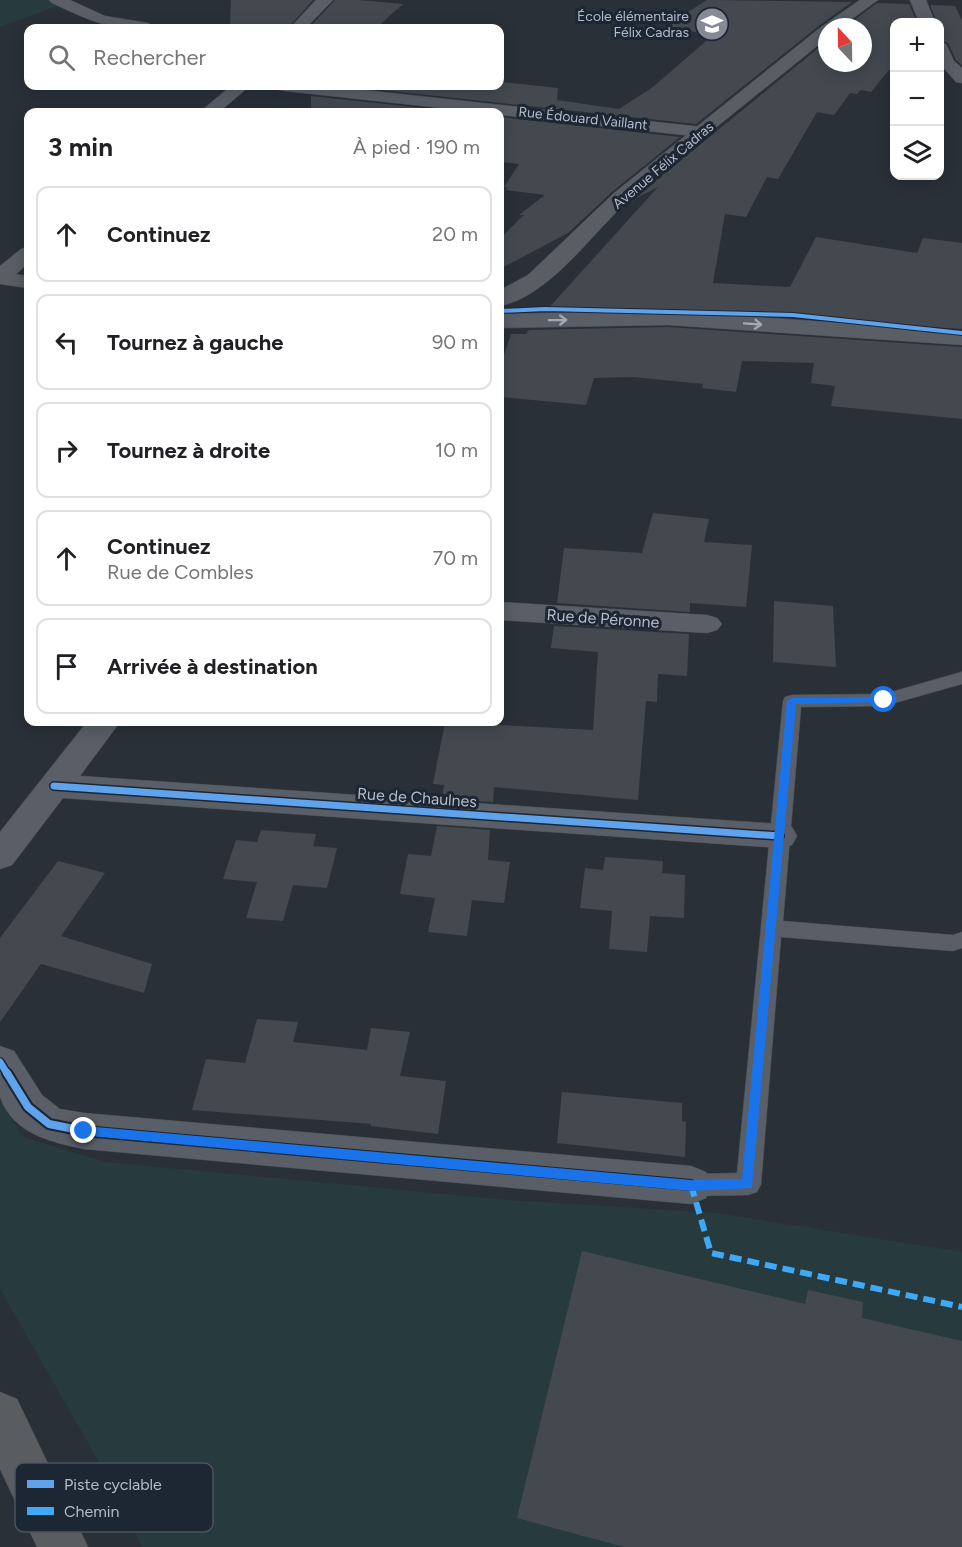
<!DOCTYPE html>
<html lang="fr">
<head>
<meta charset="utf-8">
<style>
  body { margin:0; font-family:Figtree,sans-serif; background:#f6f6f6; color:#202124 }
  .controls { position:absolute; right:18px; top:18px; display:grid; overflow:hidden; border-radius:12px; box-shadow:0 3px 15px #0003 }
  .controls button { width:54px; height:54px; display:grid; place-items:center; padding:0; border:0; border-bottom:2px solid #e0e0e0; background:#fff; color:#202124; font:30px sans-serif }
  .compass { position:absolute; left:818px; top:18px; width:54px; height:54px; border-radius:50%; background:#fff; box-shadow:0 3px 15px #0003; rotate:338deg }
  .stop { position:absolute; width:18px; height:18px; margin:-14px; border:4px solid #1a73e8; border-radius:50%; background:#fff }
  .stop.end { background:#1a73e8; border-color:#fff; box-shadow:0 2px 6px #0008 }
  .list { margin:0; padding:0; list-style:none }
  h2 { display:flex; justify-content:space-between; align-items:center; height:78px; margin:0; padding:0 24px; font-size:26px }
  h2 small { font-size:20px; font-weight:400; color:#757577 }
  .list li { display:grid; grid-template-columns:39px 1fr auto; gap:18px; align-items:center; box-sizing:border-box; height:96px; margin:0 12px 12px; padding:0 12px; border:2px solid #e0e0e0; border-radius:12px }
  .list b { display:block; font-size:22px; white-space:nowrap }
  .list p { margin:0; font-size:20px; white-space:nowrap; color:#757577 }
  .list em { font-size:20px; font-style:normal; color:#757577 }
  .icon { flex:none; width:33px; height:33px; fill:none; stroke:currentColor; stroke-width:2; stroke-linecap:round; stroke-linejoin:round }
  .map { position:relative; flex:none; width:962px; height:1547px; overflow:hidden }
  .search { position:absolute; background:#fff; box-shadow:0 3px 15px #0003; left:24px; top:24px; width:480px; height:66px; display:flex; align-items:center; gap:15px; box-sizing:border-box; padding:0 21px; border-radius:12px; color:#757577; font-size:22px }
  .panel { position:absolute; background:#fff; box-shadow:0 3px 15px #0003; left:24px; top:108px; width:480px; height:618px; border-radius:12px }
  .map>svg:first-child { display:block }
  .green { fill:#273a3e }
  .building { fill:#444950 }
  .lines { fill:none; stroke-linecap:round; stroke-linejoin:round }
  .lane-casing { stroke:#484c53; stroke-width:1 }
  .street-casing { stroke:#484c53; stroke-width:1 }
  .secondary-casing { stroke:#484c53; stroke-width:1 }
  .highway-casing { stroke:#474c53; stroke-width:1 }
  .lane { fill:#5a5e66; fill-rule:evenodd }
  .street { fill:#5a5e66; fill-rule:evenodd }
  .secondary { fill:#595d64; fill-rule:evenodd }
  .highway { fill:#5a5d60; fill-rule:evenodd }
  .quiet { stroke:#3fa9f5; stroke-width:6; stroke-dasharray:12 6; stroke-linecap:butt }
  .cycleway-far2-casing { stroke:#1d2633; stroke-width:6 }
  .cycleway-far1-casing { stroke:#1d2633; stroke-width:10 }
  .cycleway-casing { stroke:#1d2633; stroke-width:12 }
  .cycleway-far2 { stroke:#60a3ed; stroke-width:4 }
  .cycleway-far1 { stroke:#60a3ed; stroke-width:7 }
  .cycleway { stroke:#60a3ed; stroke-width:8 }
  .oneway { stroke:#a2a9b5 }
  .route { fill:#1a73e8 }
  .labels { text-anchor:middle; stroke-width:6; stroke-linejoin:round; paint-order:stroke }
  .far-poi-label { font-size:14px; fill:#b4bcc9; stroke:#1d2633; text-anchor:end }
  .far-street-label { font-size:14px; fill:#b4bcc9; stroke:#1d2633 }
  .street-label { font-size:16px; fill:#b4bcc9; stroke:#1d2633 }
  .key { fill:#1d2633; stroke:#4a5360; stroke-width:1.5 }
  .key-label { font-size:16px; fill:#b4bcc9 }
</style>
</head>
<body>
<div class="map">
<svg width="962" height="1547" viewBox="0 0 962 1547">
  <rect width="100%" height="100%" fill="#2a3038"/>
  <g class="green">
    <path d="M 0,0 L 50,0 L 60,5 L 0,27 Z"/>
    <path d="M 0,1100 L 23,1137 L 106,1162 L 507,1200 L 717,1213 L 962,1252 L 962,1547 L 142,1547 L 104,1471 L 0,1289 Z"/>
  </g>
  <g class="building">
    <path d="M 231,0 L 313,0 L 288,28 L 230,28 Z"/>
    <path d="M 335,0 L 359,0 L 403,4 L 376,28 L 309,28 Z"/>
    <path d="M 707,0 L 852,2 L 820,25 L 696,124 L 344,86 L 500,86 L 500,82 L 558,88 L 557,100 L 619,109 L 653,87 L 713,35 L 664,27 Z"/>
    <path d="M 877,3 L 909,4 L 917,22 L 894,22 L 894,71 L 889,70 L 871,92 L 861,90 L 857,94 L 850,93 L 834,115 L 817,112 L 778,179 L 767,177 L 746,217 L 725,214 L 713,283 L 790,287 L 816,237 L 917,253 L 923,238 L 962,243 L 962,329 L 668,309 L 546,311 L 658,187 L 631,201 L 827,41 L 827,63 L 863,63 L 863,27 L 845,27 Z"/>
    <path d="M 930,5 L 955,6 L 962,20 L 962,65 L 956,60 L 948,43 L 939,40 L 939,22 L 937,22 Z"/>
    <path d="M 311,96 L 461,112 L 311,112 Z"/>
    <path d="M 500,117 L 680,137 L 613,191 L 568,233 L 500,269 L 500,238 L 524,215 L 519,215 L 545,195 L 506,190 L 507,187 L 504,187 L 519,164 L 500,162 Z"/>
    <path d="M 668,327 L 962,347 L 962,419 L 831,406 L 835,386 L 811,383 L 814,363 L 742,361 L 736,392 L 702,388 L 703,384 L 633,377 L 594,378 L 586,405 L 500,397 L 500,367 L 511,334 L 526,334 L 529,330 Z"/>
    <path d="M 653,513 L 709,519 L 704,542 L 752,545 L 746,607 L 690,603 L 690,612 L 557,603 L 564,548 L 642,553 Z"/>
    <path d="M 774,601 L 833,606 L 836,667 L 773,662 Z"/>
    <path d="M 554,626 L 689,634 L 687,676 L 658,674 L 657,702 L 646,701 L 638,800 L 494,787 L 493,802 L 442,799 L 444,785 L 433,784 L 445,722 L 593,730 L 598,652 L 551,648 Z"/>
    <path d="M 437,826 L 490,830 L 488,860 L 510,862 L 504,903 L 472,900 L 467,936 L 428,932 L 435,898 L 400,894 L 408,854 L 431,856 Z"/>
    <path d="M 261,830 L 316,834 L 313,846 L 337,848 L 327,888 L 293,885 L 283,921 L 246,918 L 257,882 L 223,879 L 236,840 L 257,842 Z"/>
    <path d="M 605,857 L 663,861 L 662,873 L 685,875 L 684,918 L 650,916 L 647,952 L 609,949 L 612,911 L 580,908 L 585,868 L 603,870 Z"/>
    <path d="M 58,861 L 105,873 L 61,936 L 152,964 L 144,993 L 41,964 L 0,1022 L 0,938 Z"/>
    <path d="M 257,1019 L 298,1022 L 293,1042 L 367,1050 L 371,1028 L 410,1032 L 400,1076 L 446,1081 L 438,1134 L 371,1126 L 371,1124 L 192,1110 L 206,1059 L 245,1063 Z"/>
    <path d="M 562,1092 L 682,1103 L 682,1121 L 686,1122 L 685,1157 L 557,1143 Z"/>
    <path d="M 582,1251 L 805,1304 L 808,1290 L 863,1302 L 862,1318 L 962,1341 L 962,1547 L 624,1547 L 517,1518 Z"/>
  </g>
  <g class="lines">
    <defs>
      <path id="lane" d="M 962,672 L 962,684 L 884,706 L 801,707 L 783,921 L 953,935 L 962,932 L 962,948 L 953,951 L 781,937 L 761,1184 L 757,1192 L 748,1195 L 691,1196 L 682,1193 L 678,1185 L 682,1177 L 691,1174 L 737,1173 L 783,701 L 785,697 L 792,695 L 884,694 Z"/>
      <g id="street">
        <path d="M 49,0 L 70,0 L 105,16 L 148,23 L 156,28 C 115,33 88,20 52,3 Z"/>
        <path d="M 316,0 L 333,0 L 306,28 L 290,28 Z"/>
        <path d="M 910,0 L 926,0 L 935,22 L 919,22 Z"/>
        <path d="M 940,42 L 946,44 L 954,61 L 962,68 L 962,83 L 956,82 L 940,64 Z"/>
        <path d="M 231,86 L 250,86 L 219,112 L 200,112 Z"/>
        <path d="M 276,86 L 328,86 L 702,127 L 708,128 L 711,132 L 708,136 L 702,137 L 500,115 L 500,112 L 477,112 L 285,91 L 279,90 Z"/>
        <path d="M 28,247 L 28,263 L 8,282 L 0,283 L 0,266 L 21,249 Z"/>
        <path d="M 668,311 L 962,331 L 962,345 L 668,325 L 500,328 L 500,314 Z"/>
        <path d="M 500,602 L 707,615 L 717,618 L 722,624 L 717,630 L 707,633 L 500,620 Z"/>
        <path d="M 87,722 L 120,722 L 80,776 L 780,824 L 792,827 L 797,836 L 792,845 L 780,848 L 63,798 L 12,865 L 0,869 L 0,832 Z"/>
        <path d="M 0,1046 L 14,1051 L 42,1095 L 60,1109 L 84,1113 L 691,1166 L 706,1172 L 712,1185 L 706,1198 L 691,1204 L 84,1149 C 51,1142 13,1134 0,1097 C 0,1086 0,1059 0,1046 Z"/>
      </g>
      <g id="secondary">
        <path d="M 860,0 L 878,0 L 841,27 L 827,27 L 827,38 C 761,92 693,144 629,200 C 592,233 550,296 500,306 L 500,290 L 528,275 L 614,193 L 821,27 Z"/>
        <path d="M 0,272 L 28,276 L 28,288 L 0,284 Z"/>
      </g>
      <path id="highway" d="M 0,1392 L 17,1399 L 88,1547 L 37,1547 L 0,1469 Z"/>
    </defs>
    <use href="#lane" class="lane-casing"/>
    <use href="#street" class="street-casing"/>
    <use href="#secondary" class="secondary-casing"/>
    <use href="#highway" class="highway-casing"/>
    <use href="#lane" class="lane"/>
    <use href="#street" class="street"/>
    <use href="#secondary" class="secondary"/>
    <use href="#highway" class="highway"/>
    <path class="quiet" d="M 691,1185 L 711,1253 L 962,1307"/>
    <defs>
      <path id="cycleway-far2" d="M 500,311 L 545,309 L 793,315 L 962,333"/>
      <g id="cycleway-far1">
        <path d="M 54,786 L 780,836"/>
        <path d="M 0,1062 L 8,1075"/>
      </g>
      <path id="cycleway" d="M 7,1073 L 28,1107 L 49,1124 L 84,1131 L 691,1185"/>
    </defs>
    <use href="#cycleway-far2" class="cycleway-far2-casing"/>
    <use href="#cycleway-far1" class="cycleway-far1-casing"/>
    <use href="#cycleway" class="cycleway-casing"/>
    <use href="#cycleway-far2" class="cycleway-far2"/>
    <use href="#cycleway-far1" class="cycleway-far1"/>
    <use href="#cycleway" class="cycleway"/>
  </g>
  <defs><path id="oneway-shaft" d="M-6 0H5M1.5-3L5.5 0L1.5 3" fill="none" stroke-width="1.6" stroke-linecap="round" stroke-linejoin="round" transform="scale(1.5)"/></defs>
  <g class="oneway">
    <use href="#oneway-shaft" transform="translate(558 320) rotate(-1)"/>
    <use href="#oneway-shaft" transform="translate(753 324) rotate(4)"/>
  </g>
  <path class="route" d="M 884,697 L 887,698 L 887,702 L 796,704 L 752,1188 L 691,1191 L 80,1135 L 80,1127 L 84,1126 L 691,1180 L 742,1179 L 787,701 L 792,698 Z"/>
  <defs>
    <symbol id="school-disc" viewBox="-11 -11 22 22"><circle r="9.5" fill="#848b96" stroke="#1d2633"/><path d="M0-5L7-2L0 1L-7-2ZM-4 1L0 2.5L4 1V4Q0 6-4 4Z" fill="#fff"/></symbol>
  </defs>
  <g fill-rule="evenodd">
    <use href="#school-disc" x="693" y="5" width="38" height="38"/>
  </g>
  <g class="labels">
    <g class="far-poi-label">
      <text x="689" y="21">École élémentaire<tspan x="689" dy="16">Félix Cadras</tspan></text>
    </g>
    <g class="far-street-label">
      <text transform="translate(583 118) rotate(6)" y="5">Rue Édouard Vaillant</text>
      <text transform="translate(663 165) rotate(-40)" y="5">Avenue Félix Cadras</text>
    </g>
    <g class="street-label">
      <text transform="translate(603 618) rotate(4)" y="6">Rue de Péronne</text>
      <text transform="translate(417 797) rotate(4)" y="6">Rue de Chaulnes</text>
    </g>
  </g>
  <rect x="15" y="1463" width="198" height="69" rx="9" class="key"/>
  <rect x="27" y="1480" width="27" height="8" fill="#60a3ed"/>
  <rect x="27" y="1507" width="27" height="8" fill="#3fa9f5"/>
  <g class="key-label">
    <text x="64" y="1490">Piste cyclable</text>
    <text x="64" y="1517">Chemin</text>
  </g>
</svg>
<div class="controls">
<button>+</button>
<button>−</button>
<button><svg class="icon" aria-label="layers" viewBox="0 0 24 24"><path d="M12 4l9 5-9 5-9-5zM3 14l9 5 9-5"/></svg></button>
</div>
<svg class="compass" viewBox="-18 -18 36 36"><path d="M0-13l5 13h-10z" fill="#e53935"/><path d="M0 13l5-13h-10z" fill="#757577"/></svg>
<div class="stop" style="left:884px;top:700px"></div>
<div class="stop end" style="left:84px;top:1131px"></div>
<div class="search"><svg class="icon" aria-label="search" viewBox="0 0 24 24"><circle cx="10" cy="10" r="6"/><path d="M15 15l6 6"/></svg>Rechercher</div>
<section class="panel">
<h2>3 min<small>À pied · 190 m</small></h2>
<ul class="list">
<li><svg class="icon" aria-label="ahead" viewBox="0 0 24 24"><path d="M12 20V5M6 11l6-6 6 6"/></svg><div><b>Continuez</b></div><em>20 m</em></li>
<li><svg class="icon" aria-label="left" viewBox="0 0 24 24"><path d="M17 20v-9H6M10 6l-5 5 5 5"/></svg><div><b>Tournez à gauche</b></div><em>90 m</em></li>
<li><svg class="icon" aria-label="right" viewBox="0 0 24 24"><path d="M7 20v-9h11M14 6l5 5-5 5"/></svg><div><b>Tournez à droite</b></div><em>10 m</em></li>
<li><svg class="icon" aria-label="ahead" viewBox="0 0 24 24"><path d="M12 20V5M6 11l6-6 6 6"/></svg><div><b>Continuez</b><p>Rue de Combles</p></div><em>70 m</em></li>
<li><svg class="icon" aria-label="arrive" viewBox="0 0 24 24"><path d="M6 21V4h12l-3 4 3 4H6"/></svg><div><b>Arrivée à destination</b></div></li>
</ul>
</section>
</div>
</body>
</html>
